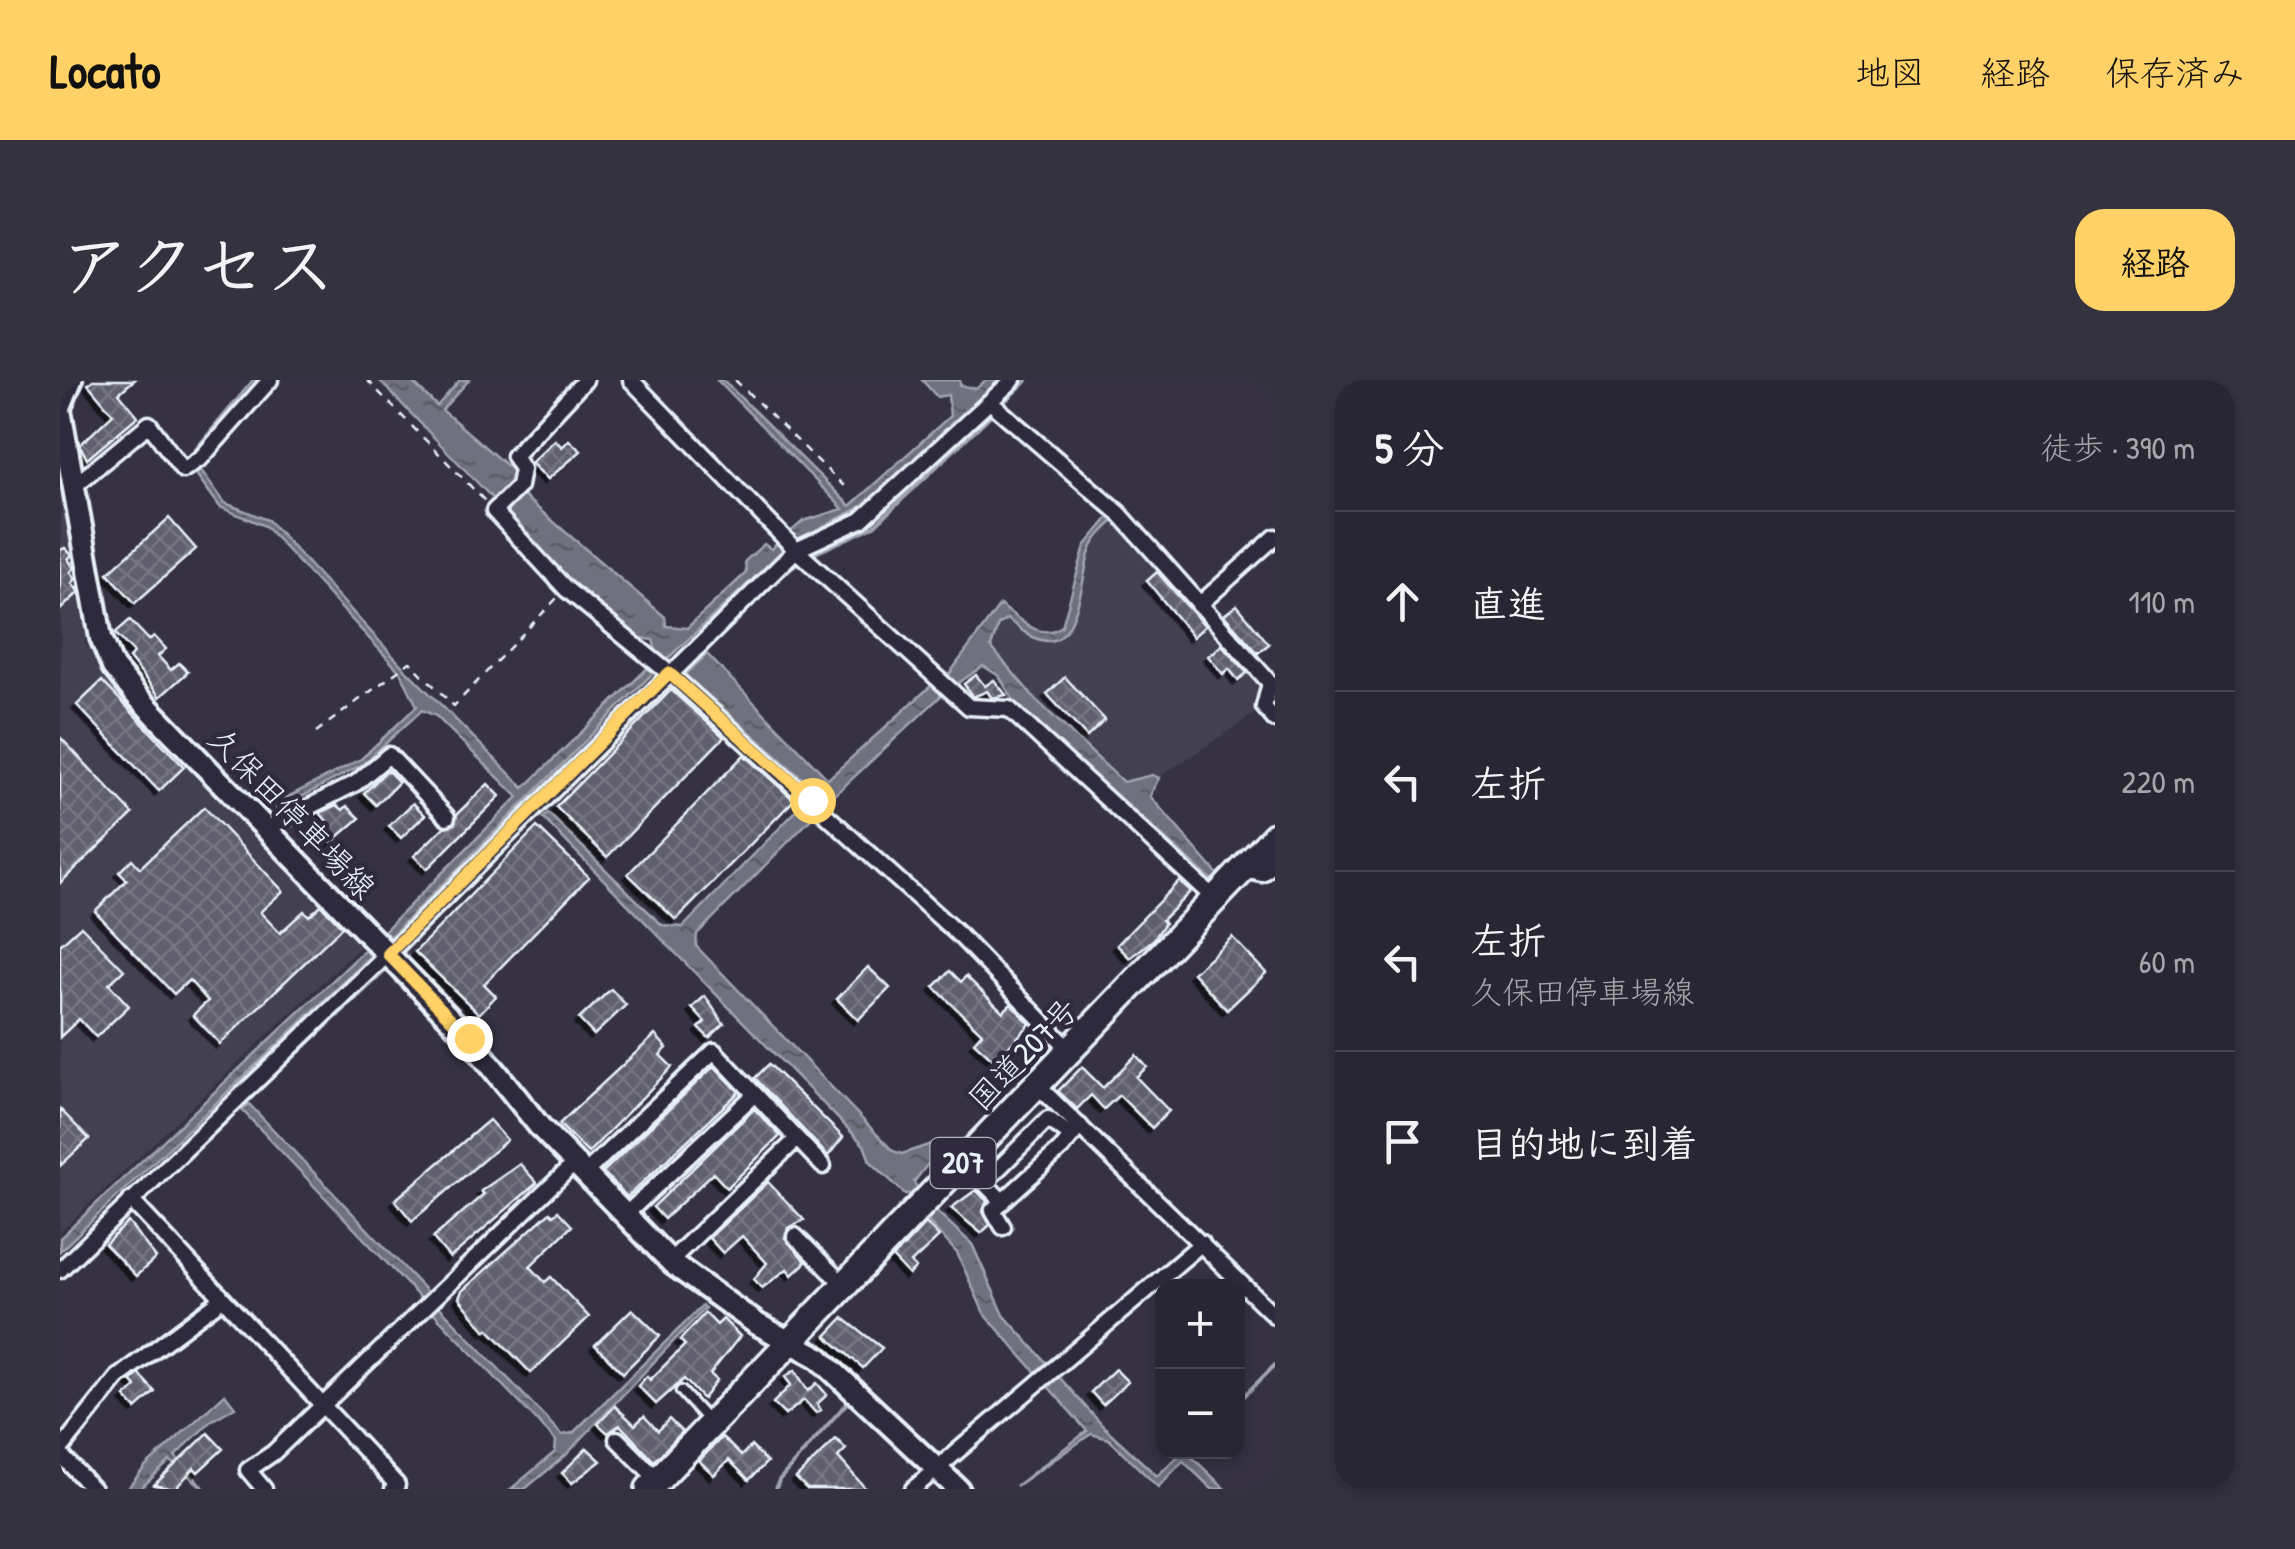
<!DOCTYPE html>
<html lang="ja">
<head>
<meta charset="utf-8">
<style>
  body { margin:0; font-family:"Patrick Hand","Klee One",sans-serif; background:#34323f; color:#f1f3f6 }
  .controls { position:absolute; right:30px; bottom:30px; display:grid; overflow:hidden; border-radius:20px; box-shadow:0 5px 15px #0003 }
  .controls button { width:90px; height:90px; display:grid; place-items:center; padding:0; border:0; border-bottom:2px solid #44434e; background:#282633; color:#f1f3f6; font:50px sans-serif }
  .stop { position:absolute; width:30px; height:30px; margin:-22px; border:8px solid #ffd166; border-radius:50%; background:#fff }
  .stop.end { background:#ffd166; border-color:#fff; box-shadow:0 2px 10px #0008 }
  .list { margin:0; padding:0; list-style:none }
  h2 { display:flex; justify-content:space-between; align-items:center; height:130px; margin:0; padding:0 40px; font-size:42px }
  h2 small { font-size:32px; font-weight:400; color:#a5a5ac }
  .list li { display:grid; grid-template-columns:65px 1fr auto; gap:30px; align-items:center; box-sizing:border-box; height:180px; padding:0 40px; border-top:2px solid #44434e }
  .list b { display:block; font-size:38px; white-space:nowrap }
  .list p { margin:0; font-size:32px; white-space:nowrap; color:#a5a5ac }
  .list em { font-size:32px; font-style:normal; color:#a5a5ac }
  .icon { flex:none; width:55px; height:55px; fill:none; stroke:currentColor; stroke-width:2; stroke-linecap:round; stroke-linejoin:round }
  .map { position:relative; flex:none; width:1215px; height:1109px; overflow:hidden; border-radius:30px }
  header { display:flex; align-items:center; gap:60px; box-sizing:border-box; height:140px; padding:0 50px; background:#ffd166; color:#111 }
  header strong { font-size:48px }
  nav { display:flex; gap:55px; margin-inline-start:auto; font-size:35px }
  .intro { display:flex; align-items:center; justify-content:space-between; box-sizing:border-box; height:240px; padding:0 60px }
  h1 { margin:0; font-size:70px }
  .button { padding:25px 45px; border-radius:30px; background:#ffd166; color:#111; font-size:35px; font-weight:700 }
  main { display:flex; gap:60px; padding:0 60px }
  aside { flex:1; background:#282633; border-radius:30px; box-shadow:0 5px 15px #0003 }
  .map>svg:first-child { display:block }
  .built { fill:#433f51 }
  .water { fill:url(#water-ripples); stroke:#a0a4af; stroke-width:2.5 }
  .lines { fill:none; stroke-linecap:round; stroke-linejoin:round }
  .stream { stroke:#a0a4af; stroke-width:4 }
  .building { fill:url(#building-cross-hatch); stroke:#e8f1f8; stroke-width:2.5; filter:url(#shadow) }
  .lane-casing { stroke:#e8f1f8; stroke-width:15 }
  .street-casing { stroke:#e8f1f8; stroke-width:21 }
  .secondary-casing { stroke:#e8f1f8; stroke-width:28 }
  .highway-casing { stroke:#e8f1f8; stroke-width:32 }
  .path { stroke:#e8f1f8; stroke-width:2.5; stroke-dasharray:8 8; stroke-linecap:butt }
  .lane { stroke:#2f2a3d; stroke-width:8 }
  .street { stroke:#2f2a3d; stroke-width:14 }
  .secondary { stroke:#2f2a3d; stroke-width:20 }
  .highway { stroke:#2f2a3d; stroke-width:25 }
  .route { stroke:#ffd166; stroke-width:12 }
  .labels { text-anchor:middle; stroke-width:9; stroke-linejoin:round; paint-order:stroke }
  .shield { fill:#2f2a3d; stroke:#b0b5c0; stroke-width:2.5 }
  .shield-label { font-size:30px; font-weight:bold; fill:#e8f1f8 }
  .street-label { font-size:32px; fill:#e8f1f8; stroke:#2f2a3d }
</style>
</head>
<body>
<header>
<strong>Locato</strong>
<nav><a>地図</a><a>経路</a><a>保存済み</a></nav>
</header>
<div class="intro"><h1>アクセス</h1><a class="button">経路</a></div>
<main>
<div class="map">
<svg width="1215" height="1109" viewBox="0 0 1215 1109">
  <defs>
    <pattern id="water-ripples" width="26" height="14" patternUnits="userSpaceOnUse" patternTransform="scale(2.5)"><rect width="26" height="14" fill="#70717f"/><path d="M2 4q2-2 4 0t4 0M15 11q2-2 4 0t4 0" fill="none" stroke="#5b5c64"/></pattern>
    <pattern id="building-cross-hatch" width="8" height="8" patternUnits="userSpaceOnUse" patternTransform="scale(2.5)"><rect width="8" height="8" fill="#605e6e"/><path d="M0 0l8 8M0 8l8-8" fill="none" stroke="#777683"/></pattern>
    <filter id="shadow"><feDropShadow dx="-4.5" dy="4.5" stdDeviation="0" flood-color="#0009"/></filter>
  </defs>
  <rect width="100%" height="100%" fill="#363244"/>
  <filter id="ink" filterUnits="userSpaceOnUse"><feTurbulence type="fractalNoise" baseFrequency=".01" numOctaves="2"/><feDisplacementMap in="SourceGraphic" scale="20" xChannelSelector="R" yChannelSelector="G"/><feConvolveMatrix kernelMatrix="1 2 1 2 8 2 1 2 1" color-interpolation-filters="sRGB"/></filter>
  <g filter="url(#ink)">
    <g class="built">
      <path d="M 1,86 L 29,235 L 25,263 L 46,296 L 305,562 L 0,852 Z"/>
      <path d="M 1053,137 L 1060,139 L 1202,303 L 1199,331 L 1077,412 L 978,322 L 931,267 L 921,263 L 943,232 L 986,259 L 1009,244 L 1029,162 Z"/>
    </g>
    <g class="water">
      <path d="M 193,0 L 200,0 L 135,73 L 140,89 L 165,123 L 208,140 L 346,290 L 464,408 L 598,278 L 593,260 L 581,258 L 506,197 L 444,129 L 442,115 L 434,120 L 319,0 L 350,0 L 377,26 L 400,0 L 409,0 L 382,30 L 454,92 L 453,105 L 460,113 L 605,237 L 606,246 L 627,248 L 686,193 L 685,181 L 704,164 L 711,169 L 743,141 L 783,129 L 657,0 L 663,0 L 790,126 L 890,36 L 888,15 L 877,17 L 862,0 L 900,0 L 900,5 L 916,9 L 926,0 L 939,0 L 809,123 L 736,160 L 732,156 L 722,166 L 725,169 L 604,282 L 330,557 L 324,551 L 458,417 L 376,336 L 362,330 L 303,384 L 217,430 L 216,423 L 301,379 L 357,326 L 341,293 L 205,146 L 160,127 L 126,80 Z"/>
      <path d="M 1051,135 L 1055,140 C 1045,149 1035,158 1030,171 C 1022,194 1019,270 981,260 C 969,258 957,246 947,239 L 938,245 L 931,267 L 978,322 L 1063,402 L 1092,395 L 1099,398 L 1090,416 L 1161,498 L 1155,503 L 958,328 L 939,296 L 923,286 L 897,304 L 887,297 L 940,225 C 960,239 980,262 1002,246 L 1025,166 Z"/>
      <path d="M 647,274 L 768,399 L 873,304 L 884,313 L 764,425 L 751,406 L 625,295 Z"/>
      <path d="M 745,422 L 758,432 L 637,554 L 636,566 L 833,771 L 842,774 L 880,761 L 881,767 L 854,802 L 857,808 L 852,814 L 845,814 L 810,781 L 804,765 L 483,438 L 488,433 L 602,545 L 623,547 Z"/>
      <path d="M 307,568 L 313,574 L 0,871 L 0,858 Z"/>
      <path d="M 189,724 L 368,913 L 361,919 L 182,730 Z"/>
      <path d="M 873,828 L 912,864 L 944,935 L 1042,1045 L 1097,1096 L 1123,1072 L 1134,1072 L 1131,1076 L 1165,1109 L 1152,1109 L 1123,1081 L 1098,1107 L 1049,1059 L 1031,1054 L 956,1106 L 1027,1051 L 924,933 L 897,873 L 867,840 Z"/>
      <path d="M 376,923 L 502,1055 L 513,1053 L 642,926 L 645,928 L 506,1075 L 465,1109 L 451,1109 L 495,1072 L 496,1061 L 370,929 Z"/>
      <path d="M 165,1014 L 175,1027 L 151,1041 L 115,1076 L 145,1109 L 110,1081 L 80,1109 L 67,1109 L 85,1087 Z"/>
    </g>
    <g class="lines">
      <g class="stream">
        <path d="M 942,24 L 967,0"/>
        <path d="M 747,177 L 814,146 L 935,31"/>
        <path d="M 690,225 L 739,181"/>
        <path d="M 344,571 L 520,393"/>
        <path d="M 100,803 L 327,589"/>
        <path d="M 1178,1022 L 1215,985"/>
        <path d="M 716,1109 L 719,1100 L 786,1024"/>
      </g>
    </g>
    <g class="building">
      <path d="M 33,0 L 74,0 L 59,13 L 78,36 L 27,79 L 20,65 L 53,34 L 28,4 Z"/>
      <path d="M 495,60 L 502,67 L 509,60 L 521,71 L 488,99 L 471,83 Z"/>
      <path d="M 109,138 L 136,169 L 75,223 L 48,193 Z"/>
      <path d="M 5,168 L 12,175 L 8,179 L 14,188 L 11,192 L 16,199 L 12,203 L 19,212 L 0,230 L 0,170 Z"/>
      <path d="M 1097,192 L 1145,246 L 1133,257 L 1087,201 Z"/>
      <path d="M 1177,225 L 1209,264 L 1198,273 L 1164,235 Z"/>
      <path d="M 70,240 L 89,260 L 94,256 L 106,269 L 98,276 L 111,290 L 119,283 L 128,292 L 100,317 L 69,278 L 74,273 L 55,253 Z"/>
      <path d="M 1162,265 L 1187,293 L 1178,300 L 1169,289 L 1163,294 L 1148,276 Z"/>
      <path d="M 916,295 L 925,306 L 934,300 L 946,315 L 932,318 L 927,311 L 913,317 L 904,304 Z"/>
      <path d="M 1005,297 L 1045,340 L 1027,357 L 987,314 Z"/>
      <path d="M 42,301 L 124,387 L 99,411 L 17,325 Z"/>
      <path d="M 611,310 L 664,357 L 547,477 L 496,427 Z"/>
      <path d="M 0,357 L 73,434 L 0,503 Z"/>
      <path d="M 684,375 L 734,420 L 616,540 L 568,494 Z"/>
      <path d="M 327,390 L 339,402 L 316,425 L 304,413 Z"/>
      <path d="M 428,404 L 440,416 L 367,489 L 354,476 L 384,447 L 395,444 L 397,434 Z"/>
      <path d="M 353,423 L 365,435 L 341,458 L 329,446 Z"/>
      <path d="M 277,425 L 283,430 L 287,426 L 300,438 L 272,462 L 260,450 L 268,442 L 260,433 Z"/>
      <path d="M 144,427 L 223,511 L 200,532 L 220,553 L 244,531 L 249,536 L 261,525 L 282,547 L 160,664 L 133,635 L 148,621 L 129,600 L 114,614 L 35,531 L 67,500 L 59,492 L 72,479 L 80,488 Z"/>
      <path d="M 477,447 L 529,497 L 424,604 L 436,616 L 419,634 L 355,572 Z"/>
      <path d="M 1119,501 L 1131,511 L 1102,540 L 1105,543 L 1094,559 L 1070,578 L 1057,565 Z"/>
      <path d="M 21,546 L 64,590 L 49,604 L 69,626 L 36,657 L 19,639 L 0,657 L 0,565 Z"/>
      <path d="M 1172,557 L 1206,593 L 1167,630 L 1133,593 Z"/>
      <path d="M 808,587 L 830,608 L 798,640 L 777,619 Z"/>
      <path d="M 890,591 L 901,602 L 906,596 L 943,632 L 951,624 L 970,644 L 935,681 L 914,662 L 922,653 L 874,607 Z"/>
      <path d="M 551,609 L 566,625 L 534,655 L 519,639 Z"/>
      <path d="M 645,616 L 664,644 L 649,658 L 639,648 L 645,642 L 632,628 Z"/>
      <path d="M 595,655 L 607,668 L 600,675 L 612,687 L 528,773 L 499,744 Z"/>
      <path d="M 1076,675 L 1087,687 L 1076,697 L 1109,731 L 1092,748 L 1059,715 L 1044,729 L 1031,715 L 1017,729 L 998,711 L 1022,687 L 1043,708 Z"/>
      <path d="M 709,684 L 783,757 L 768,776 L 695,698 Z"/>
      <path d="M 654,686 L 679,712 L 567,817 L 543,792 Z"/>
      <path d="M 0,729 L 29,759 L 0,786 Z"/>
      <path d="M 694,729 L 720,756 L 667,808 L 653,793 L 604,839 L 593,827 Z"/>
      <path d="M 429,740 L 447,760 L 352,841 L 335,820 Z"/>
      <path d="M 460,784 L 477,803 L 390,878 L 373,858 L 424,814 L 421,811 Z"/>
      <path d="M 708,802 L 744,840 L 728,848 L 725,858 L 746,882 L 732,895 L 727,889 L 702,908 L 694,899 L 707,883 L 682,856 L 663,873 L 649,858 Z"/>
      <path d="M 916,810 L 927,821 L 923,832 L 930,845 L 921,853 L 891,828 Z"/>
      <path d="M 498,831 L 512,846 L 470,886 L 485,902 L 491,897 L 529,937 L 471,993 L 428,949 L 426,951 L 399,918 L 402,911 L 490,832 L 493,835 Z"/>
      <path d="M 68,842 L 96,878 L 76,896 L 45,864 Z"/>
      <path d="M 866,843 L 879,857 L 851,883 L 856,888 L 849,895 L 833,878 Z"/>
      <path d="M 572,929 L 600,956 L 563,993 L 535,965 Z"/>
      <path d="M 645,933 L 657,945 L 663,939 L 680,956 L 650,994 L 657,1000 L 643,1019 L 624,999 L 596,1024 L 578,1006 L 587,996 L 590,1000 L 625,965 L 620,960 Z"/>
      <path d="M 783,938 L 822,968 L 803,988 L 766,956 Z"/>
      <path d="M 1055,989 L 1068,1002 L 1043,1025 L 1031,1012 Z"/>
      <path d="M 735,990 L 748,1011 L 757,1003 L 767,1015 L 757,1024 L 761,1030 L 756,1033 L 744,1020 L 725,1035 L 713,1023 L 731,1005 L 725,997 Z"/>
      <path d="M 79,994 L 95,1012 L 76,1029 L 65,1017 L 76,1007 L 71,1001 Z"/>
      <path d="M 555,1026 L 575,1045 L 584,1036 L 598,1051 L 609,1039 L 622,1052 L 594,1081 L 560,1045 L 548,1053 L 538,1044 Z"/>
      <path d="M 148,1053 L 163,1069 L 138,1092 L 134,1088 L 115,1109 L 94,1105 Z"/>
      <path d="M 662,1057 L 681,1076 L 691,1066 L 707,1082 L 689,1100 L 669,1080 L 654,1095 L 639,1081 Z"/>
      <path d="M 776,1059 L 786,1069 L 778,1077 L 806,1109 L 747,1109 L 736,1098 Z"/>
      <path d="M 527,1068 L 541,1081 L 512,1103 L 502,1093 Z"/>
    </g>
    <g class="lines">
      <defs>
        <path id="lane" d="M 621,1011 L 648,1041"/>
        <g id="street">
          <path d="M 525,0 L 454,76 L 462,89 L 459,106 L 434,131 L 506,209 L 609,293 L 900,556 L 1011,671"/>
          <path d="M 571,0 L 736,170 L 909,327 L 949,329 L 1155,519"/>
          <path d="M 930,22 L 1059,133 L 1210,303 L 1204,327 L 1215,340"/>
          <path d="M 13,107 L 89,44 L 123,90 L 141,78 L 210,0"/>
          <path d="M 1139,225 L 1215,157"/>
          <path d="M 206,449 L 296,403 L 329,375 L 387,437"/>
          <path d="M 1183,490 L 1202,494 L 1215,483"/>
          <path d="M 978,706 L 1215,936"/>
          <path d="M 904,782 L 943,822"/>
          <path d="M 524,794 L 654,671 L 763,786"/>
          <path d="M 924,803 L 988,739 L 1010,755"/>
          <path d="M 71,820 L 337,1105 L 333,1109"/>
          <path d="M 565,835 L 695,714"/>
          <path d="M 943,847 L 933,830 L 1002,768 L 1020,746"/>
          <path d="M 735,856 L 785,906"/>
          <path d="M 610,881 L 737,759"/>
          <path d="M 0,890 L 328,574 L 736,170 L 801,140 L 953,0"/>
          <path d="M 557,1059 L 598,1100"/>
          <path d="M 0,1070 L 58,997 L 158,922 L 160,915"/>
          <path d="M 0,1074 L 33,1109"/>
          <path d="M 204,1109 L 188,1090 L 213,1073 L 514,784"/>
          <path d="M 853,1109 L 1142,863"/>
        </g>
        <g id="secondary">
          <path d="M 0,27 L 11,0"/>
          <path d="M 0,30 L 41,258 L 53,287 L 76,315 L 409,658 L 480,747 L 613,884 L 697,944 L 758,977 L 898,1109"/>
        </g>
        <path id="highway" d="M 589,1109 L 1215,456"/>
      </defs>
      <use href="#lane" class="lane-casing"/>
      <use href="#street" class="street-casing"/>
      <use href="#secondary" class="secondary-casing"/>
      <use href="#highway" class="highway-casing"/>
      <g class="path">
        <path d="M 307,0 L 426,122"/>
        <path d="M 675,0 L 787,109"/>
        <path d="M 256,352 L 350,282 L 394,326 L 498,217"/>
      </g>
      <use href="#lane" class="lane"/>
      <use href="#street" class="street"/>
      <use href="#secondary" class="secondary"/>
      <use href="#highway" class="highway"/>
    </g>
  </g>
  <g class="lines" filter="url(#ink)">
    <path class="route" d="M 409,658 L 328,574 L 609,293 L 752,420"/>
  </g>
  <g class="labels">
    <rect class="shield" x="870.5" y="758" width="65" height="50" rx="8"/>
    <g class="shield-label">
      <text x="903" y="793">207</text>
    </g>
    <g class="street-label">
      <text transform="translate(232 433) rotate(46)" y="11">久保田停車場線</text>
      <text transform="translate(963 674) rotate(-46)" y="11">国道207号</text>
    </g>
  </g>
</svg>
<div class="controls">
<button>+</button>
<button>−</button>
</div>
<div class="stop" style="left:752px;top:420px"></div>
<div class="stop end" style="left:409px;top:658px"></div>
</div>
<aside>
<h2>5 分<small>徒歩 · 390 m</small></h2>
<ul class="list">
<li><svg class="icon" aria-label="ahead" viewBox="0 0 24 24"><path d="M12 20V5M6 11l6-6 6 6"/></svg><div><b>直進</b></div><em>110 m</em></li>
<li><svg class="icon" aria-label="left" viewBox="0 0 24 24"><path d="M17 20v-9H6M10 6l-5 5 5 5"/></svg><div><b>左折</b></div><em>220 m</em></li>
<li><svg class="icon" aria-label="left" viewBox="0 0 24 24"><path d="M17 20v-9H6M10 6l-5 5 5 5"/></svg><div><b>左折</b><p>久保田停車場線</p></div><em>60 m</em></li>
<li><svg class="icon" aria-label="arrive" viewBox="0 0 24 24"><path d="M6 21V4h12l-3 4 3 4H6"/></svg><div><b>目的地に到着</b></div></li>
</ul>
</aside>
</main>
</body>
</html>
